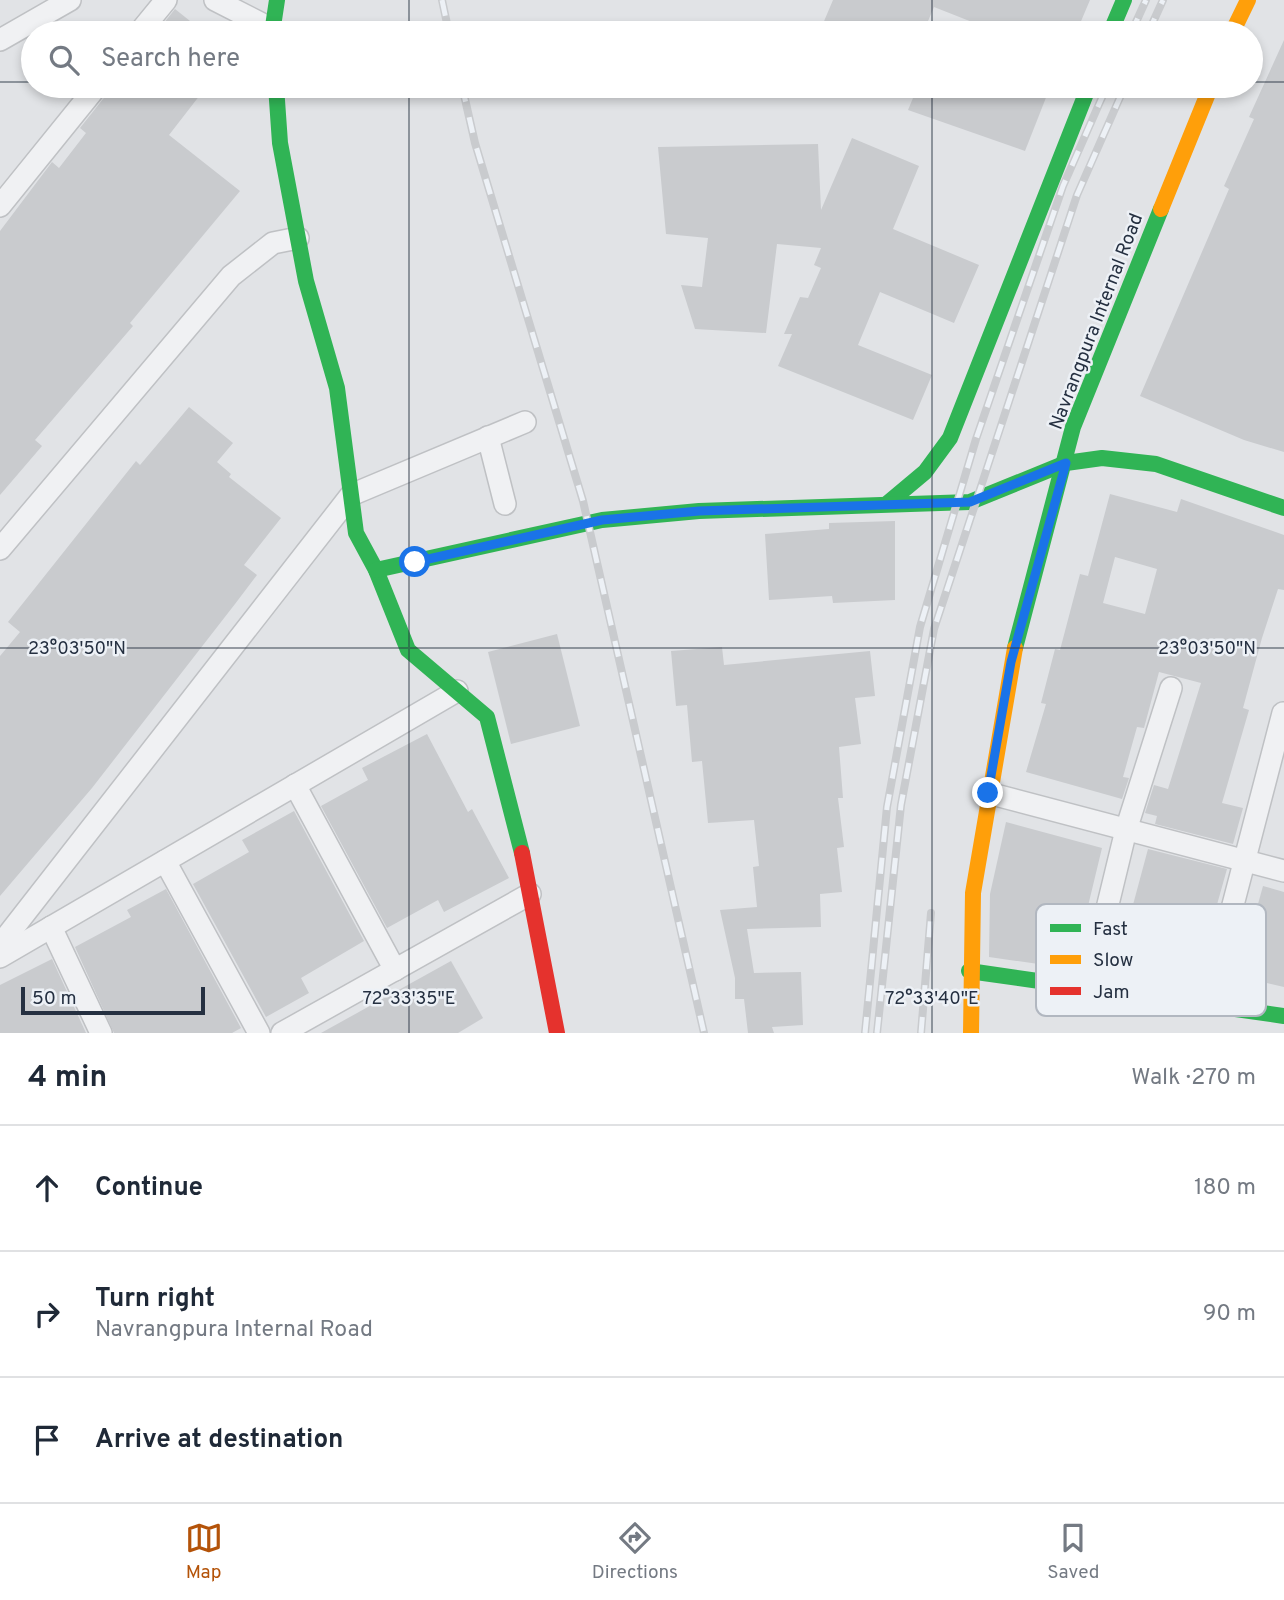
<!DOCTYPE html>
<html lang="en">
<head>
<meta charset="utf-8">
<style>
  body { margin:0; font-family:Overpass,sans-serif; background:#f6f6f7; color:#1f2937 }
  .scale { position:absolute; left:21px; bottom:18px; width:184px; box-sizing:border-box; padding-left:7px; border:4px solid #253041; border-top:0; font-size:19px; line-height:24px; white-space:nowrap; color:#253041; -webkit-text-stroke:5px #edf1f6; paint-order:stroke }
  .stop { position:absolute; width:21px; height:21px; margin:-16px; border:5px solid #1a73e8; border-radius:50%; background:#fff }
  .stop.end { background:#1a73e8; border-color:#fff; box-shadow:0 2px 7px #0008 }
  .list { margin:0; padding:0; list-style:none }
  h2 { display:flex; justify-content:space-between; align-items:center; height:91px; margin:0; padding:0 28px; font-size:30px }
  h2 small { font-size:23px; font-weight:400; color:#747a83 }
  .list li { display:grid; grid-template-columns:46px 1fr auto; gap:21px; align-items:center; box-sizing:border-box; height:126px; padding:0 28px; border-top:2px solid #e0e1e3 }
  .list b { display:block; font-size:26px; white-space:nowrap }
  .list p { margin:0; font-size:23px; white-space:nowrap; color:#747a83 }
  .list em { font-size:23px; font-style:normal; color:#747a83 }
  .icon { flex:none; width:38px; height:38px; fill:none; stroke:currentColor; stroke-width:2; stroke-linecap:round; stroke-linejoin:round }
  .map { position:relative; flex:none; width:1284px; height:1033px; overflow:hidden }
  .search { position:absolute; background:#fff; box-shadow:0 4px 10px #0003; left:21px; right:21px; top:21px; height:77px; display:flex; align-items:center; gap:18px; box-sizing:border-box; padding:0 24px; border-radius:38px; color:#747a83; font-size:26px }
  .sheet { height:469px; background:#fff }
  nav { display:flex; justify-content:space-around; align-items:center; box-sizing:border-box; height:98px; border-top:2px solid #e0e1e3; background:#fff; font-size:19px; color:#747a83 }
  nav a { display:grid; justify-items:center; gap:4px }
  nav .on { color:#b45309 }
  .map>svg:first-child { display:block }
  .building { fill:#c9cbce; fill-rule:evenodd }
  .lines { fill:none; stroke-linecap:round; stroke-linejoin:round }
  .street-casing { stroke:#bfc1c4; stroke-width:24 }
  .street { stroke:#f0f1f3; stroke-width:21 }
  .fast { stroke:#30b455; stroke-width:16 }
  .slow { stroke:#ff9f0a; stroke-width:16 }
  .jam { stroke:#e5322d; stroke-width:16 }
  .rail-casing { stroke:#c9cbce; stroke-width:8 }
  .rail { stroke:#edf1f6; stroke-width:5; stroke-dasharray:16; stroke-linecap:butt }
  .route { stroke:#1a73e8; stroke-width:9 }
  .ticks { fill:none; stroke:#253041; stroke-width:2; stroke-opacity:0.45 }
  .labels { text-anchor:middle; stroke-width:5; stroke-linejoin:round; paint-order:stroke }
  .street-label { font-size:19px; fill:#253041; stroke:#edf1f6 }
  .key { fill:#edf1f6; stroke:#b1b7c0; stroke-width:2 }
  .key-label { font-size:19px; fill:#253041 }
  .ticks-label { font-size:18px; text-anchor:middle; fill:#253041; stroke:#edf1f6; stroke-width:5; stroke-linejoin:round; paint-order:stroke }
</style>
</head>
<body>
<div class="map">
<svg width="1284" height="1033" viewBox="0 0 1284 1033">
  <rect width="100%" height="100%" fill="#e1e3e6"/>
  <g class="building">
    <path d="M 833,0 L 1090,0 L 1076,33 L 1000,33 L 934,7 L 923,33 L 819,33 Z"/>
    <path d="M 175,9 L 205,33 L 156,33 Z"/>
    <path d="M 1284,40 L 1284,452 L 1244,440 L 1140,396 L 1229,189 L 1224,186 L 1254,119 L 1249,117 Z"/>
    <path d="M 110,86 L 207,86 L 169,135 L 240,191 L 130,323 L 133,326 L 35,440 L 42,446 L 0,495 L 0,231 L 52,162 L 59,168 L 86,133 L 80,128 L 107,94 Z"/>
    <path d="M 918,86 L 1038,86 L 1049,90 L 1025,151 L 908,110 Z"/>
    <path d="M 852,138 L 919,166 L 893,229 L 979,265 L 954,323 L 880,292 L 858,345 L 932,375 L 913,420 L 778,366 L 792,334 L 784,334 L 800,297 L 808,298 L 821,268 L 814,265 L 821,248 L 777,244 L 766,333 L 695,329 L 681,285 L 702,287 L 708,238 L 666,234 L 658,147 L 818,144 L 821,210 Z"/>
    <path d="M 189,407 L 233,443 L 217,462 L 231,474 L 229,477 L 281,518 L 244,565 L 257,575 L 235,604 L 92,788 L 0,896 L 0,656 L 20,632 L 8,622 L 136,461 L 140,465 Z"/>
    <path d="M 1110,494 L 1177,512 L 1181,499 L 1284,535 L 1284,590 L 1278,589 L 1262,638 L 1243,708 L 1249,710 L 1222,803 L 1243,808 L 1233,844 L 1155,824 L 1157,816 L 1145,813 L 1154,785 L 1168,789 L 1201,683 L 1159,672 L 1144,728 L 1137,727 L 1123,777 L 1129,778 L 1122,799 L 1026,772 L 1046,704 L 1041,703 L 1055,649 L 1060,650 L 1080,574 L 1088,576 ZM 1115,557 L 1157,569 L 1145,614 L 1103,603 Z"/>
    <path d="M 895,521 L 895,600 L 833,603 L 832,596 L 769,600 L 765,534 L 829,529 L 829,523 Z"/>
    <path d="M 557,634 L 580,726 L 511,744 L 488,652 Z"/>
    <path d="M 722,647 L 724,665 L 870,651 L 875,696 L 855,698 L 861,744 L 839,747 L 843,798 L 838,798 L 844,847 L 837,848 L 842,892 L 820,894 L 821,927 L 747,929 L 754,973 L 801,972 L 803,1025 L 772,1027 L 774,1033 L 748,1033 L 744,999 L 735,999 L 735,978 L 720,910 L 757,907 L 753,867 L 759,866 L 754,820 L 708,823 L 702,761 L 692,762 L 687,705 L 676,706 L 671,651 Z"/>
    <path d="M 427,734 L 468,812 L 472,809 L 509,878 L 444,912 L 438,900 L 387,928 L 321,806 L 368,780 L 362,768 Z"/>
    <path d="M 294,811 L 364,941 L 301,978 L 309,993 L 266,1017 L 193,884 L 249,852 L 242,840 Z"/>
    <path d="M 1006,822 L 1102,848 L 1082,931 L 1088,933 L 1082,967 L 1074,965 L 1073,969 L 989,957 L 990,894 Z"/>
    <path d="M 1148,849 L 1227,869 L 1209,933 L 1194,929 L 1180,984 L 1112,970 L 1111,974 L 1101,973 L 1107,965 L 1113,939 L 1123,942 Z"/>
    <path d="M 1263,886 L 1284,892 L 1284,987 L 1238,976 Z"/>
    <path d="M 166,889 L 241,1028 L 232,1033 L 114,1033 L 75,947 L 131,917 L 127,910 Z"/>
    <path d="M 52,959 L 86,1033 L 0,1033 L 0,985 Z"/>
    <path d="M 451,961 L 483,1018 L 458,1033 L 321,1033 Z"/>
  </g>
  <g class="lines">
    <defs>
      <g id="street">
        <path d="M 215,0 L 272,29"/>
        <path d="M 139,33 L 166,0"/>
        <path d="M 0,40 L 70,0"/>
        <path d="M 0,206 L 97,86"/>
        <path d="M 488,437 L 505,504"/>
        <path d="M 0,549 L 231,276 L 273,243 L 298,238"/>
        <path d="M 295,785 L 395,970"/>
        <path d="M 988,793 L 1284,871"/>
        <path d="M 165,861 L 259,1033"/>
        <path d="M 51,927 L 101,1033"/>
        <path d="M 0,945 L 351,495 L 525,422"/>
        <path d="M 0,957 L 457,691"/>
        <path d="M 1094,962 L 1126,830 L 1171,688"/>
        <path d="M 1215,974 L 1283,713"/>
        <path d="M 282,1033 L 530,894"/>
      </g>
    </defs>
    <use href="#street" class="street-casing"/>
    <use href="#street" class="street"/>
    <g class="fast">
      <path d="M 272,33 L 277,0"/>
      <path d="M 1110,33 L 1124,0"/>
      <path d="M 276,86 L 280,143 L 306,281 L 337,388 L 356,533 L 376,570 L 408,650 L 487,717 L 522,853"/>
      <path d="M 888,503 L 925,472 L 950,438 L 1089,86"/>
      <path d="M 376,570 L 602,520 L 699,511 L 970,502 L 1066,463 L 1102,458 L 1156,464 L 1284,508"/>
      <path d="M 1015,648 L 1073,427 L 1161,209"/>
      <path d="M 969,971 L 1284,1016"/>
    </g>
    <g class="slow">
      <path d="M 1232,33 L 1248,0"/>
      <path d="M 1161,209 L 1211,86"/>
      <path d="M 971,1033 L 973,893 L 1015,648"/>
    </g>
    <path class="jam" d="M 522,853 L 557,1033"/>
    <defs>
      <g id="rail">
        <path d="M 442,0 L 449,33"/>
        <path d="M 1131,33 L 1146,0"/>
        <path d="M 1148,33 L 1163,0"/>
        <path d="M 462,86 L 475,143 L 583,501 L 704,1033"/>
        <path d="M 865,1033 L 887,807 L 920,627 L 976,439 L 1063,186 L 1107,86"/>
        <path d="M 877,1033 L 901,805 L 934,629 L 1077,195 L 1125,86"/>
        <path d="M 921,1033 L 931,913"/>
      </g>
    </defs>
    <use href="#rail" class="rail-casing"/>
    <use href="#rail" class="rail"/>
  </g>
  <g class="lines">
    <path class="route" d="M 415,562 L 602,520 L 699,511 L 970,502 L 1066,463 L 1011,662 L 988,793"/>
  </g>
  <path class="ticks" d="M 409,0 L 409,33M 932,0 L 932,33M 0,82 L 33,82M 1251,82 L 1284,82M 409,86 L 409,1033M 932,86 L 932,1033M 0,648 L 1284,648"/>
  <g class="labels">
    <g class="street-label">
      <text transform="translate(1095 321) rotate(-69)" y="7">Navrangpura Internal Road</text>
    </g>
  </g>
  <rect x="1036" y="904" width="230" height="112" rx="10" class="key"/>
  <rect x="1050" y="924" width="31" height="8" fill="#30b455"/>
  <rect x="1050" y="955" width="31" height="9" fill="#ff9f0a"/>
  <rect x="1050" y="987" width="31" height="8" fill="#e5322d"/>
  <g class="key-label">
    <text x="1093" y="935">Fast</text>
    <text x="1093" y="966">Slow</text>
    <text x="1093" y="998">Jam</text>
  </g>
  <g class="ticks-label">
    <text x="77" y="654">23°03'50"N</text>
    <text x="1207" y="654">23°03'50"N</text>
    <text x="409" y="1004">72°33'35"E</text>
    <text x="932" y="1004">72°33'40"E</text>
  </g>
</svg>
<div class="scale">50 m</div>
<div class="stop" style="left:415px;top:562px"></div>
<div class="stop end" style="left:988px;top:793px"></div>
<div class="search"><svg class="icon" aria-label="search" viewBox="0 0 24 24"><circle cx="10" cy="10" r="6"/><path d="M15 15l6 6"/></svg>Search here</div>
</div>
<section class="sheet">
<h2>4 min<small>Walk · 270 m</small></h2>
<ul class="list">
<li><svg class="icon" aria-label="ahead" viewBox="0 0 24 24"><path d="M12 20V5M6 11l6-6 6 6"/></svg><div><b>Continue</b></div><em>180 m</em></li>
<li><svg class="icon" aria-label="right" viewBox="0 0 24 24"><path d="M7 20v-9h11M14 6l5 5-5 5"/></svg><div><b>Turn right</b><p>Navrangpura Internal Road</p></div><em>90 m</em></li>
<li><svg class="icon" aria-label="arrive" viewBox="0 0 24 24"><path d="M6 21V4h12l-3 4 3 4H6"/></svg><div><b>Arrive at destination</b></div></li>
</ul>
</section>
<nav>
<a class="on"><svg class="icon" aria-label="map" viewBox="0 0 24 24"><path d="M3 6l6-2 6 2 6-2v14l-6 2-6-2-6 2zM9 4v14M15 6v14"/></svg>Map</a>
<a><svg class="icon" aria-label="directions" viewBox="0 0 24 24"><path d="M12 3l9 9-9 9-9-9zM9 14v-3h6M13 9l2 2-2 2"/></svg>Directions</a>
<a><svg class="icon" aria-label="saved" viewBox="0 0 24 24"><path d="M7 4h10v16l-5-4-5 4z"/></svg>Saved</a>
</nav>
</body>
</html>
